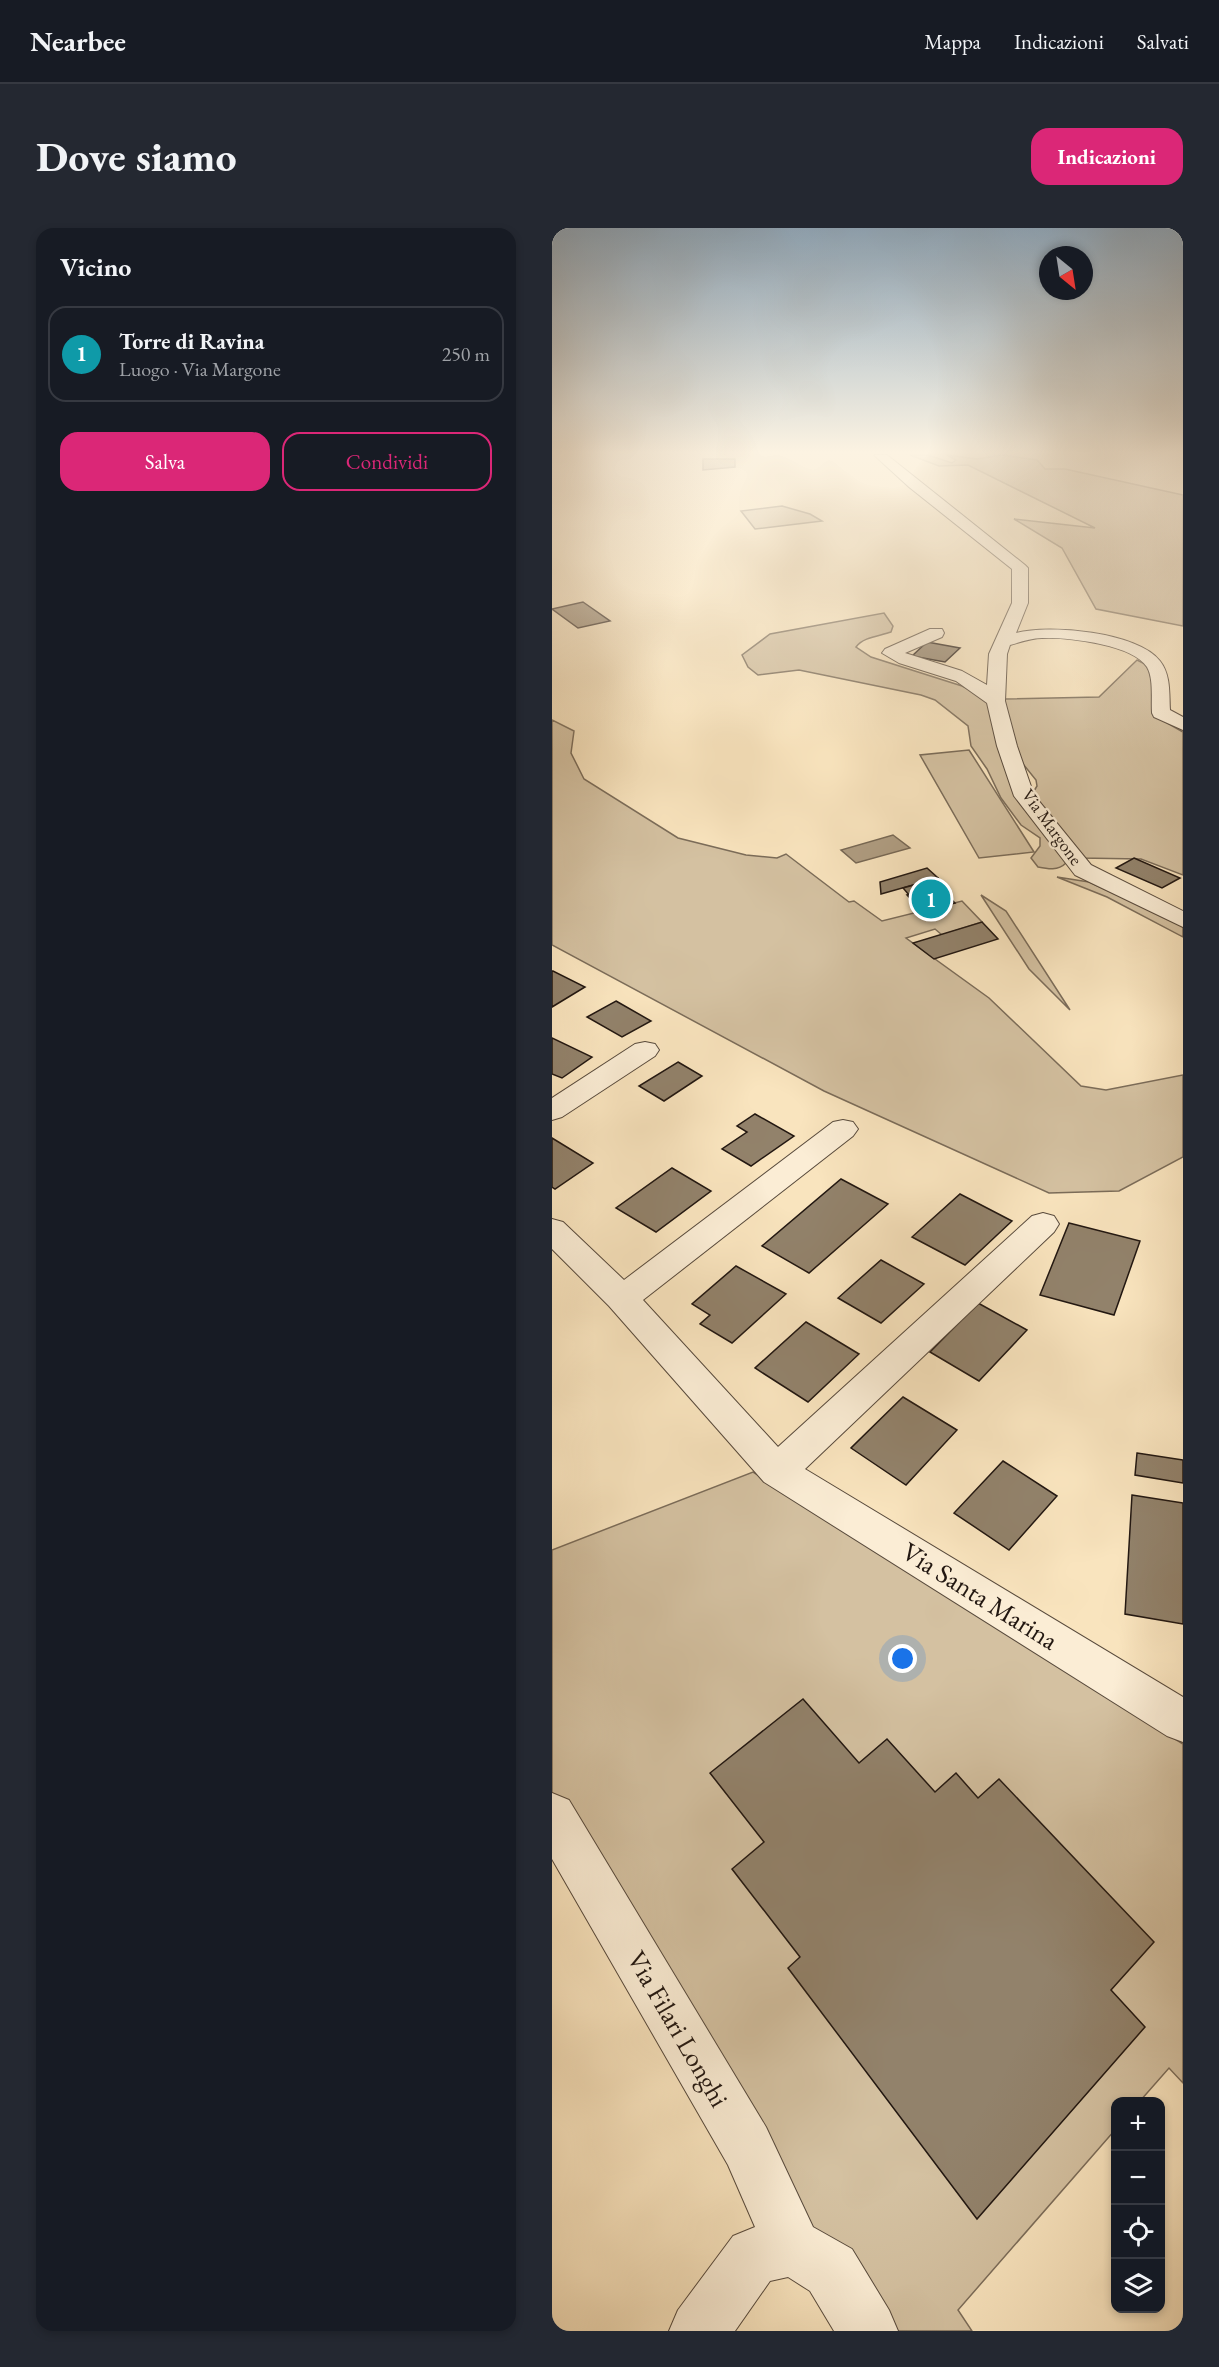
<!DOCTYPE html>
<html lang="it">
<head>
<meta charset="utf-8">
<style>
  body { margin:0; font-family:"EB Garamond",serif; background:#242831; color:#f1f3f6 }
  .controls { position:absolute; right:18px; bottom:18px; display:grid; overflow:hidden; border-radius:12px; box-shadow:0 3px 9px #0003 }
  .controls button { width:54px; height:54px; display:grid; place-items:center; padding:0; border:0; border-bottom:2px solid #363941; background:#171b24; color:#f1f3f6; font:30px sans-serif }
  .compass { position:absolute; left:487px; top:18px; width:54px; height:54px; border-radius:50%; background:#171b24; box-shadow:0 3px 9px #0003; rotate:150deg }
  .you { position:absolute; left:351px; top:1431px; width:21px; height:21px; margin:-15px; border:4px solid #fff; border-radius:50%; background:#1a73e8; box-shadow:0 0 0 9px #1a73e833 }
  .badge { display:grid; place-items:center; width:39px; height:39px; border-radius:50%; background:#db2777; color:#fff; font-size:20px; font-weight:700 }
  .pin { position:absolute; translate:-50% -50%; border:3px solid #fff; box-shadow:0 2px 6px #0006 }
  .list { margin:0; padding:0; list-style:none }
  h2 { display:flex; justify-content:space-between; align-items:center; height:78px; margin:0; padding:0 24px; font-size:26px }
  h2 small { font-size:20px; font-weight:400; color:#9ea1a6 }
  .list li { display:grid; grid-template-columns:39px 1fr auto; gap:18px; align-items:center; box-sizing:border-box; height:96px; margin:0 12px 12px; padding:0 12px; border:2px solid #363941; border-radius:18px }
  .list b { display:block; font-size:22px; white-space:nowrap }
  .list p { margin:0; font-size:20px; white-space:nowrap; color:#9ea1a6 }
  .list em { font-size:20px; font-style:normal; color:#9ea1a6 }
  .actions { display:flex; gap:12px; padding:18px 24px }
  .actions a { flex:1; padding:14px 0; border:2px solid #db2777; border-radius:18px; text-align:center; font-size:21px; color:#db2777 }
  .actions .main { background:#db2777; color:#fff }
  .icon { flex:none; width:33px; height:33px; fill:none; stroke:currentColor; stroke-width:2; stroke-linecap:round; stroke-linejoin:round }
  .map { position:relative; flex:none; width:631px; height:2103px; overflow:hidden; border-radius:18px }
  header { display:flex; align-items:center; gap:36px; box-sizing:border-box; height:84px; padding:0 30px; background:#171b24; border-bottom:2px solid #363941 }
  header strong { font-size:28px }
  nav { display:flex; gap:33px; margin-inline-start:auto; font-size:21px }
  .intro { display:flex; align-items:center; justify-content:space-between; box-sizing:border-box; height:144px; padding:0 36px }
  h1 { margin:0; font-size:42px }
  .button { padding:15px 27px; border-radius:18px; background:#db2777; color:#fff; font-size:21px; font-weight:700 }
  main { display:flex; gap:36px; padding:0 36px }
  aside { flex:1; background:#171b24; border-radius:18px; box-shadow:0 3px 9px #0003 }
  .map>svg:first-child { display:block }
  .green { fill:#d4c1a1; stroke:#7b6c59; stroke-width:1.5 }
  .water { fill:#b09e83; stroke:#776855; stroke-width:1.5 }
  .building { fill:#92826b; stroke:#221711; stroke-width:1.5 }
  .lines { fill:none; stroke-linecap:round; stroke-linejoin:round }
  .minor-casing { stroke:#584a3c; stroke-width:2 }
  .minor { fill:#fbedd5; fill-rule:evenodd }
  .labels { text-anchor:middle; stroke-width:4.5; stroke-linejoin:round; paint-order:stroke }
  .far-street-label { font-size:18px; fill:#221711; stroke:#fbedd5 }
  .near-street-label { font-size:27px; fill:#221711; stroke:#fbedd5 }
</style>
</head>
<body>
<header>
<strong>Nearbee</strong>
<nav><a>Mappa</a><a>Indicazioni</a><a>Salvati</a></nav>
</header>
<div class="intro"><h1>Dove siamo</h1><a class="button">Indicazioni</a></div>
<main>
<aside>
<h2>Vicino<small></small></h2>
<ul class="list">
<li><span class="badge" style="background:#0f9aa8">1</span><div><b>Torre di Ravina</b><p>Luogo · Via Margone</p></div><em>250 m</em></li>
</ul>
<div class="actions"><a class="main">Salva</a><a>Condividi</a></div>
</aside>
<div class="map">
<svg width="631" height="2103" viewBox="0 0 631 2103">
  <rect width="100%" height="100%" fill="#f9e4be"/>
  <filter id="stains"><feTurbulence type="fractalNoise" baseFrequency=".00333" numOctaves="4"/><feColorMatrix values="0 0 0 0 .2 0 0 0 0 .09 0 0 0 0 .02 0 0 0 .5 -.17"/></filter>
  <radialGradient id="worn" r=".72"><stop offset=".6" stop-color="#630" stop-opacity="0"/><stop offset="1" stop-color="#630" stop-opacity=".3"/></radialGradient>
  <g class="green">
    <path d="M 358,227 L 376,227 L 400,235 L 404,232 L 395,227 L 425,231 L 450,227 L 485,232 L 493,241 L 513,241 L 631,267 L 631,398 L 544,381 L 510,320 L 462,291 L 543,300 L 416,237 L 387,238 Z"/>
    <path d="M 230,278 L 258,286 L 270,293 L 203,301 L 189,283 Z"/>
    <path d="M 332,385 L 341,398 L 339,404 C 328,408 311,409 304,419 L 319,429 L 410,458 L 436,471 L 514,635 C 506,643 496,641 486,639 L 479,630 L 488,618 L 488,610 L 469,597 L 449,570 L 435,541 L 419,518 L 416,498 L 383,472 L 369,467 L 247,442 L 206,447 L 196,439 L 190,427 L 218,406 Z"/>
    <path d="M 585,432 C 608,441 602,466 603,488 L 631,504 L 631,647 L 589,631 L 527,630 L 479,568 L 485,558 L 484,552 L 463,526 L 451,471 L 547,469 Z"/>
    <path d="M 0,492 L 22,503 L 19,525 L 32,551 L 126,610 L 194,627 L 225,630 L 234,626 L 297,674 L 302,673 L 330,693 L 410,673 L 430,694 L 390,707 L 383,701 L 354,710 L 437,770 L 529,858 L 554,862 L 631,847 L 631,929 L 567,963 L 497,965 L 272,863 L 0,717 Z"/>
    <path d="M 417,522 L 482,624 L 427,630 L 368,527 Z"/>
    <path d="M 505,649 L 537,654 L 631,697 L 631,709 L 555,669 Z"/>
    <path d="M 429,667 L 454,683 L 518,782 L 477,741 Z"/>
    <path d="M 201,1244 L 631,1516 L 631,1855 L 617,1840 L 588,1873 L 564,1874 L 563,1902 L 406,2082 L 420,2103 L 328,2103 L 0,1611 L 0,1322 Z"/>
  </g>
  <path class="water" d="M 341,607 L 358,620 L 304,635 L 289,622 Z"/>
  <g class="building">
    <path d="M 151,231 L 183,231 L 183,239 L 151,242 Z"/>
    <path d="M 31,374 L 58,393 L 26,400 L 0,381 Z"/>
    <path d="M 375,414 L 408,420 L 393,434 L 360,428 Z"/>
    <path d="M 582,630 L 628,650 L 610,660 L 564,640 Z"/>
    <path d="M 375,640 L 386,650 L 329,666 L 328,654 Z"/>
    <path d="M 386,650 L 394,658 L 375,662 L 369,655 Z"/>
    <path d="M 369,655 L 375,662 L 357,667 L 351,660 Z"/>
    <path d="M 387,659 L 403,675 L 370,683 L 355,667 Z"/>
    <path d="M 430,694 L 446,711 L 382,731 L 361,715 Z"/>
    <path d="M 0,743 L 1,743 L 33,759 L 0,779 Z"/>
    <path d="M 64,773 L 99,793 L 70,809 L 35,789 Z"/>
    <path d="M 0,810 L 40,829 L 10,850 L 0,846 Z"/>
    <path d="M 126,834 L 150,848 L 112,873 L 87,858 Z"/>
    <path d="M 203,886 L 242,908 L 199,938 L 170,921 L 195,904 L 185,898 Z"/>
    <path d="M 0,910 L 41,935 L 3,961 L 0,959 Z"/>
    <path d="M 120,940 L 159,963 L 104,1004 L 64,980 Z"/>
    <path d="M 289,951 L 336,976 L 257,1045 L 210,1018 Z"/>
    <path d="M 408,966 L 460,993 L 413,1037 L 360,1009 Z"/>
    <path d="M 517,995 L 588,1013 L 562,1087 L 488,1067 Z"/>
    <path d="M 329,1032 L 372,1056 L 329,1095 L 286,1070 Z"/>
    <path d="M 184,1038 L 234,1066 L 180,1115 L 148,1096 L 158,1087 L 140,1076 Z"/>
    <path d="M 426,1075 L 475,1102 L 427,1153 L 378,1124 Z"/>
    <path d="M 254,1094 L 307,1126 L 256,1174 L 203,1140 Z"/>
    <path d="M 351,1169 L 405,1202 L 354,1257 L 299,1220 Z"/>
    <path d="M 585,1225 L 631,1232 L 631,1255 L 583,1247 Z"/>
    <path d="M 451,1233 L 505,1268 L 457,1322 L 402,1285 Z"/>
    <path d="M 580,1267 L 631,1275 L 631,1396 L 573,1386 Z"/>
    <path d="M 251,1471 L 307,1535 L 335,1511 L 383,1564 L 404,1545 L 426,1570 L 447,1551 L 602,1714 L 559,1762 L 593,1799 L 425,1991 L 236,1740 L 248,1729 L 180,1641 L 212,1614 L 158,1545 Z"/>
  </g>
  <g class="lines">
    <defs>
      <g id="minor">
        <path d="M 322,227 L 335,227 L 473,337 L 476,340 L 476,375 L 464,405 C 497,396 586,404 608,433 C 619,447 617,466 618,482 L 631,489 L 631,502 L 602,489 L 600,485 C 599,471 602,451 595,439 C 581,416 514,409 490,410 C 479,410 469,414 458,417 L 455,426 L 453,473 L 465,518 L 482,567 L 539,637 L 631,683 L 631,699 L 523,647 L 462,568 L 445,518 L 435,475 L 404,453 L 347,435 L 330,425 L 333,421 L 378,401 L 390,401 L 392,405 L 390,409 L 353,425 L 410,443 L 435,457 L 437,426 L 460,375 L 460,341 L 357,259 Z"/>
        <path d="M 93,814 L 103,816 L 107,822 L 103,828 L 10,889 L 0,892 L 0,870 L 83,816 Z"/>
        <path d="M 291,892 L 301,894 L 306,901 L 301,908 L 91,1072 L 226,1219 L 480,988 L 491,985 L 502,988 L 507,996 L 502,1004 L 253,1241 L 631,1469 L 631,1514 L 615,1508 L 212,1254 L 57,1078 L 0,1021 L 0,991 L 11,994 L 72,1052 L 281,894 Z"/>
        <path d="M 0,1565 L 17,1572 L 214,1899 L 261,1999 L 300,2021 L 337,2082 L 346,2103 L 282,2103 L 258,2063 L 236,2049 L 218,2053 L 183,2103 L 117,2103 L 126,2082 L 181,2008 L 203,1999 L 176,1937 L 0,1631 Z"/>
      </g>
    </defs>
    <use href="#minor" class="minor-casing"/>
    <use href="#minor" class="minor"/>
  </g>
  <linearGradient id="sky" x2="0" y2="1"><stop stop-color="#91abc0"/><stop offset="0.43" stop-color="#fcf3e2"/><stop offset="1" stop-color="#fcf3e2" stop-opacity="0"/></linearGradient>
  <rect width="631" height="522" fill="url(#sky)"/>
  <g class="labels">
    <g class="far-street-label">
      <text transform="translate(500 599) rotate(54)" y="6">Via Margone</text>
    </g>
    <g class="near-street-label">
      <text transform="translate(428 1368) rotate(32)" y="9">Via Santa Marina</text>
      <text transform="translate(126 1801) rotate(60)" y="9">Via Filari Longhi</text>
    </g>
  </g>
  <rect width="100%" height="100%" filter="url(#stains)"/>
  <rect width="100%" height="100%" fill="url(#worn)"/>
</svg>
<div class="controls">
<button>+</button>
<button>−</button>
<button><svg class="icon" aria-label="locate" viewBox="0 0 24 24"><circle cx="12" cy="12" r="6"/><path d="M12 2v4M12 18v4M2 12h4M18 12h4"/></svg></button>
<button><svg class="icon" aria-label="layers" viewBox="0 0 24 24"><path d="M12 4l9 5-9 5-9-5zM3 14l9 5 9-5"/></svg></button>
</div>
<svg class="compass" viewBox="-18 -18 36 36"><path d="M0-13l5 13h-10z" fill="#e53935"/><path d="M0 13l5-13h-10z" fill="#9ea1a6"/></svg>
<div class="you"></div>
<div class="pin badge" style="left:379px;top:671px;background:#0f9aa8">1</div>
</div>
</main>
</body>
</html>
